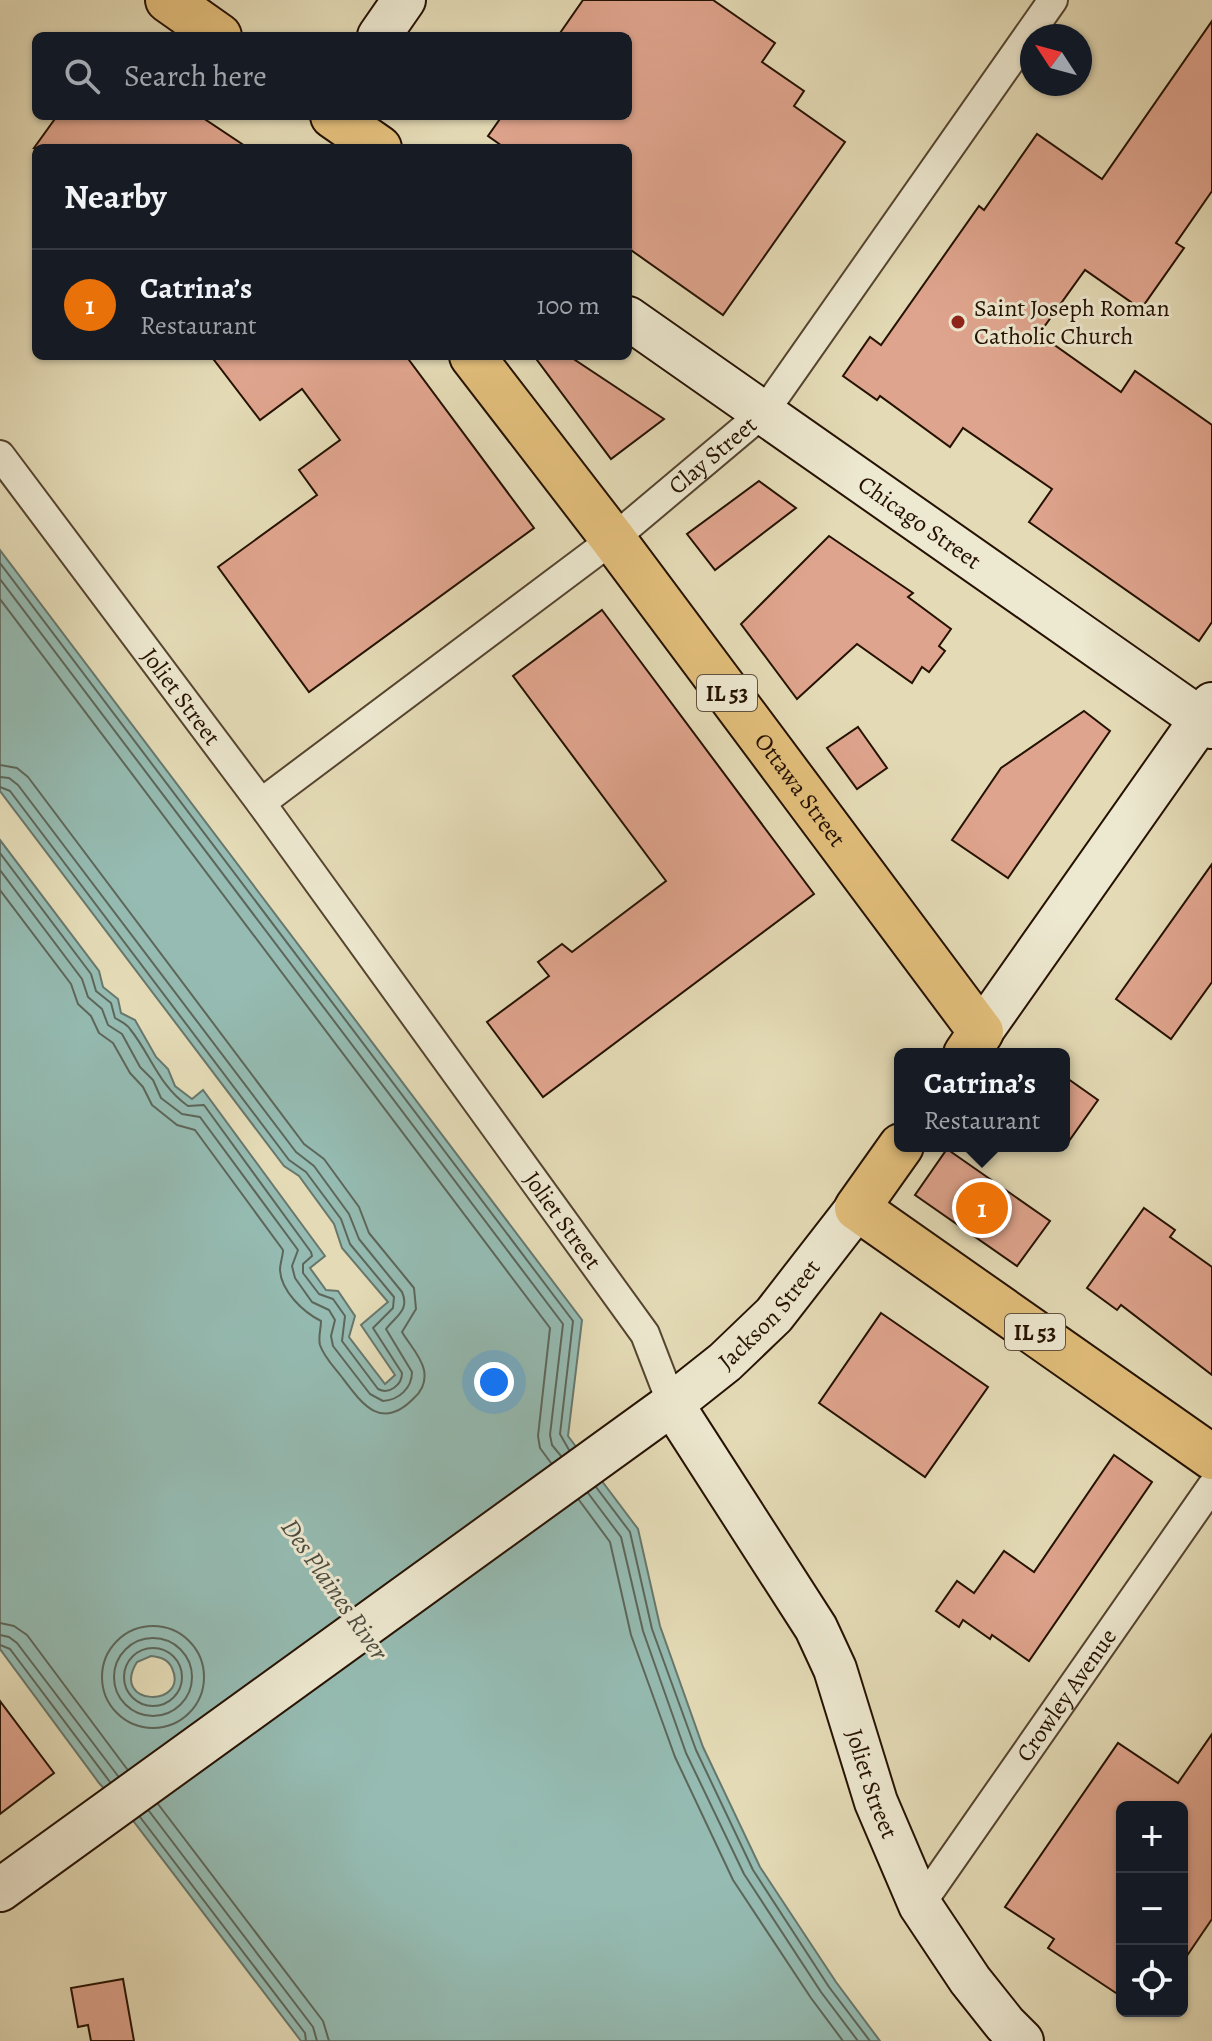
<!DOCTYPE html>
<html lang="en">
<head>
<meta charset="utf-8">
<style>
  body { margin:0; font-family:Alegreya,serif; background:#20242c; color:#f1f3f6 }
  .controls { position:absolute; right:24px; bottom:24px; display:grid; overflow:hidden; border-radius:12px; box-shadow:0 2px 6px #0004 }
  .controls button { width:72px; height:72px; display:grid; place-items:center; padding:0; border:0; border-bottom:2px solid #363941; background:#171b24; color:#f1f3f6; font:40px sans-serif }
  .compass { position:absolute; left:1020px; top:24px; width:72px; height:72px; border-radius:50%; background:#171b24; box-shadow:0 2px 6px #0004; rotate:306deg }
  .you { position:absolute; left:494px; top:1382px; width:28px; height:28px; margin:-20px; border:6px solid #fff; border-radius:50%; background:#1a73e8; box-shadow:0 0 0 12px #1a73e833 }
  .badge { display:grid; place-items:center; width:52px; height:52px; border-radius:50%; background:#c59692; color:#fff; font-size:26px; font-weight:700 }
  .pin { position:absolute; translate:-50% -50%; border:4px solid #fff; box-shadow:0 2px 8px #0006 }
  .popup { position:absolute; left:894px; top:1048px; width:176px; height:104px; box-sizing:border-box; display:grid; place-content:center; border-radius:12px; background:#171b24; filter:drop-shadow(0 2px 6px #0005); font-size:26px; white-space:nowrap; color:#9ea1a6 }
  .popup b { font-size:30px; color:#f1f3f6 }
  .popup::after { content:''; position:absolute; left:50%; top:100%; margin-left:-16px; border:16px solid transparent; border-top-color:#171b24 }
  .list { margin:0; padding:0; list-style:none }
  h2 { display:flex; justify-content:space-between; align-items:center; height:104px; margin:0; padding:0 32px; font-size:34px }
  h2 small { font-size:26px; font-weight:400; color:#9ea1a6 }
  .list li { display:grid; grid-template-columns:52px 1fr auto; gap:24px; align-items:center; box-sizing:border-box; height:112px; padding:0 32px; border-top:2px solid #363941 }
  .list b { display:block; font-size:30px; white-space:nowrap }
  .list p { margin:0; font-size:26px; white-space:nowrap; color:#9ea1a6 }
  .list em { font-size:26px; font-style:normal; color:#9ea1a6 }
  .icon { flex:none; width:44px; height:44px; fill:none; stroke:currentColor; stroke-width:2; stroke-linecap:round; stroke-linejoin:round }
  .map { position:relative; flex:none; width:1212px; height:2041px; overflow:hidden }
  .search { position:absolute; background:#171b24; box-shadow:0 2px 6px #0004; left:32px; top:32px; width:600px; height:88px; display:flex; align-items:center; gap:20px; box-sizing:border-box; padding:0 28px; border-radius:12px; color:#9ea1a6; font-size:30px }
  .panel { position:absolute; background:#171b24; box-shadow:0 2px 6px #0004; left:32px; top:144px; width:600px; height:216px; border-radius:12px }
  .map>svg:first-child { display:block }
  .water { fill:#95bbb2; stroke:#68776c; stroke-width:2; fill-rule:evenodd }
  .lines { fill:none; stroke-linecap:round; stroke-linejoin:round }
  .shore { stroke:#5d665a; stroke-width:2 }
  .building { fill:#dfa48d; stroke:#251102; stroke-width:2 }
  .street-casing { stroke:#55442f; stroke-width:32 }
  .secondary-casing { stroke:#251102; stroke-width:46 }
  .primary-casing { stroke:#251102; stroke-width:48 }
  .street { stroke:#ede8d0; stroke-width:28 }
  .secondary { stroke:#ede8d0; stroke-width:42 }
  .primary { stroke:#e2be7b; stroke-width:44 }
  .poi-dot { fill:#8f2418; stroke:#ede8d0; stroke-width:3 }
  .labels { text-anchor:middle; stroke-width:6; stroke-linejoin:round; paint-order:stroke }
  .shield { fill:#ede8d0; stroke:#615240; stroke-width:2 }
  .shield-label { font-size:22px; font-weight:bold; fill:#251102 }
  .poi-label { font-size:24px; fill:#251102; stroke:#ede8d0; text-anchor:start }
  .street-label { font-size:24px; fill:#251102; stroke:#ede8d0 }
  .water-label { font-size:26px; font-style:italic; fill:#4c4c40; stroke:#ede8d0 }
</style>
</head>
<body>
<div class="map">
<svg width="1212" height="2041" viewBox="0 0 1212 2041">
  <rect width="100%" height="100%" fill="#e4dbb6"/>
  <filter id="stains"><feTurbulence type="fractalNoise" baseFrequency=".0025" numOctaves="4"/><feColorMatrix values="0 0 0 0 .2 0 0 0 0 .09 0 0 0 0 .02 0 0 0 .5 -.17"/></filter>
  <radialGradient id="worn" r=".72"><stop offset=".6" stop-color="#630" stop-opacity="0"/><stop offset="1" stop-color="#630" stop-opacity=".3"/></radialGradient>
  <path class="water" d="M 0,550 L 582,1320 L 568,1436 L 638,1529 L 660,1626 L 703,1747 L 760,1867 L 836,1982 L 880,2041 L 301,2041 L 134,1822 L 99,1783 L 0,1649 L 0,840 L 99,971 L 103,987 L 118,999 L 121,1013 L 135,1020 L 156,1057 L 168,1069 L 175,1086 L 192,1099 L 203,1090 L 325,1256 L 310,1268 L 326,1290 L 338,1291 L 355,1316 L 349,1337 L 385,1384 L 395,1375 L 361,1325 L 388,1302 L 342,1248 L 334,1224 L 299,1176 L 284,1166 L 0,791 ZM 151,1656 C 160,1657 168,1659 172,1668 C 190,1708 109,1707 137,1662 Z"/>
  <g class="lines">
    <g class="shore">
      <path d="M 0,563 L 573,1321 L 560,1434 L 569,1450"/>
      <path d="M 0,579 L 563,1324 L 550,1435 L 552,1445 L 561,1456"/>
      <path d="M 0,599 L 550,1328 L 538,1436 L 540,1448 L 551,1463"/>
      <path d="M 0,765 L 17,768 L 28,777 L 304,1144 L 324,1159 L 359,1207 L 369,1233 L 414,1288 L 416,1309 L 402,1332 C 409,1344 421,1356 424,1370 C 426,1381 422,1391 414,1398 C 381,1432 362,1404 341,1376 C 334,1367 324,1357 320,1345 C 318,1337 321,1329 321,1321 C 303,1312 281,1291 280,1270 C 280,1263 283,1256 283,1250 L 195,1130 L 177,1125 L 152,1105 L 143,1087 L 130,1073 L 113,1043 L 99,1033 L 91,1016 L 78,1004 L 71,984 L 0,890"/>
      <path d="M 0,777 L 9,778 L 18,785 L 296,1152 L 314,1166 L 349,1214 L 359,1239 L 402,1292 C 410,1310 396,1316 386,1329 L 412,1372 C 412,1388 399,1400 383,1401 L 370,1394 L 333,1346 L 331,1336 L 335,1320 L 329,1310 L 312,1302 L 295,1278 L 292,1266 L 298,1250 L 200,1117 L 182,1114 L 161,1098 L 153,1080 L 140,1067 L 122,1034 L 108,1025 L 102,1009 L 88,997 L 82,979 L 0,870"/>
      <path d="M 0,787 L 10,791 L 289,1160 L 306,1172 L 341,1219 L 350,1244 L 394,1297 L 393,1308 L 373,1328 L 402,1373 C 402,1385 389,1395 378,1389 L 342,1341 L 345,1316 L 333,1299 L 319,1294 L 303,1273 L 303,1264 L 312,1256 L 311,1252 L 204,1105 L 188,1106 C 159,1086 151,1055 130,1029 C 127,1024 120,1021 115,1018 L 111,1003 L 96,991 L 91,974 L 0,853"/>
      <path d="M 596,1487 L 630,1532 L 652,1629 L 696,1750 L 753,1870 L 829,1987 L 870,2041"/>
      <path d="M 588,1493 L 621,1537 L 643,1631 L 686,1753 L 744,1874 L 821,1992 L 858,2041"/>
      <path d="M 579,1500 L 610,1542 L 631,1635 L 675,1757 L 733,1880 L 811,1998 L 843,2041"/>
      <path d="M 0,1623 L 14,1626 L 27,1635 L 127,1769"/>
      <circle cx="153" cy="1677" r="51"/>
      <path d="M 0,1635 L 9,1637 L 17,1643 L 118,1776"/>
      <circle cx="153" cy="1677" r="39"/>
      <path d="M 0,1645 L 10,1649 L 110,1782"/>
      <circle cx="153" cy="1677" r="29"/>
      <path d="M 158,1804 L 323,2021 L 329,2041"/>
      <path d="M 149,1811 L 313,2027 L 317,2041"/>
      <path d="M 140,1817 L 305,2033 L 306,2041"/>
    </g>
  </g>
  <g class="building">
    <path d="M 583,0 L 713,0 L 775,43 L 762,62 L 804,91 L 794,106 L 845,142 L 723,315 L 628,248 L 628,148 L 505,148 L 488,136 L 502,116 L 628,116 L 628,36 L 558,36 Z"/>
    <path d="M 1212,21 L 1212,191 L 1176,243 L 1184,248 L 1141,309 L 1085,270 L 1039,334 L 1121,392 L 1135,371 L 1212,425 L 1212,622 L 1199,641 L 1029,522 L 1052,489 L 963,428 L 950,447 L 880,396 L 877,400 L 843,376 L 870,337 L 881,345 L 979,206 L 984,210 L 1037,134 L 1102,179 Z"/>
    <path d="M 57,116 L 200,116 L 248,148 L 34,148 Z"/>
    <path d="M 211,356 L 406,356 L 534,528 L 309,692 L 218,567 L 317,495 L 299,470 L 340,440 L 302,389 L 260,420 Z"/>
    <path d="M 534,356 L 569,356 L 664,419 L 611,459 Z"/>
    <path d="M 759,481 L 796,508 L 715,570 L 687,534 Z"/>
    <path d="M 829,536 L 913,593 L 908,597 L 951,629 L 939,646 L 945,651 L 929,672 L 922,667 L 912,683 L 857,644 L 797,699 L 741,624 Z"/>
    <path d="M 602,610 L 814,894 L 543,1097 L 487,1022 L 549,976 L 538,962 L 562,944 L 572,952 L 666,881 L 513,676 Z"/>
    <path d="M 1084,711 L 1110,731 L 1008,878 L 952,840 L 1001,768 Z"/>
    <path d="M 858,727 L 887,768 L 857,789 L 827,748 Z"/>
    <path d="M 1212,864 L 1212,982 L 1171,1039 L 1116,999 Z"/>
    <path d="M 1064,1076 L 1098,1100 L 1064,1148 Z"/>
    <path d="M 947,1149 L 1050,1221 L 1017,1266 L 915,1195 Z"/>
    <path d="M 1144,1208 L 1175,1230 L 1170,1237 L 1212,1267 L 1212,1375 L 1121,1305 L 1117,1310 L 1087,1288 Z"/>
    <path d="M 881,1313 L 988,1387 L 925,1477 L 819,1403 Z"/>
    <path d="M 1114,1455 L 1152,1482 L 1029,1661 L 992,1635 L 990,1639 L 963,1620 L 959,1627 L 936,1611 L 957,1581 L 974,1593 L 1004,1551 L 1034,1572 Z"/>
    <path d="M 0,1701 L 54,1773 L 0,1814 Z"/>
    <path d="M 1212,1734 L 1212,1919 L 1182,1963 L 1182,1807 L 1122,1807 L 1122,1997 L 1048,1948 L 1054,1939 L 1005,1907 L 1118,1743 L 1178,1783 Z"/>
    <path d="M 123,1979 L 134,2041 L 91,2041 L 88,2025 L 78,2027 L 71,1988 Z"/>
  </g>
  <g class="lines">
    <defs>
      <g id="street">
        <path id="s1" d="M 0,455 L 261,803 L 645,1334 L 672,1404"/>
        <path id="s2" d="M 261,803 L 613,539 L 764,412 L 1053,0"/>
        <path id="s3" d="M 920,1905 L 1212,1486"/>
      </g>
      <g id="secondary">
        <path d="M 379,36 L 404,0"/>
        <path id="s4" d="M 628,318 L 1212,727"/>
        <path d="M 981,1032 L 1212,704"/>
        <path id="s5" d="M 672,1404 L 816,1628 L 835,1669 L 876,1802 L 920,1905 L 970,1980 L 1005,2024 L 1022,2041"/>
        <path id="s6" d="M 0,1890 L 672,1404 L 725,1362 L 774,1315 L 857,1208"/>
      </g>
      <g id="primary">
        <path d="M 168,0 L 219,36"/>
        <path d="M 333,116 L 379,148"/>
        <path id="s7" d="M 472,356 L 613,539 L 981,1032 L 966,1054"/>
        <path d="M 901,1146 L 857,1208 L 1212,1457"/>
      </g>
    </defs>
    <use href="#street" class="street-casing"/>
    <use href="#secondary" class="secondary-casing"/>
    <use href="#primary" class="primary-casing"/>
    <use href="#street" class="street"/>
    <use href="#secondary" class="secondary"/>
    <use href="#primary" class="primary"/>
  </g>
  <circle class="poi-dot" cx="958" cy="322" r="8"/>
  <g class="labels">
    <g class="shield">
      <rect x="697" y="675" width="60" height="36" rx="6"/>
      <rect x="1005" y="1314" width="60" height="36" rx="6"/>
    </g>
    <g class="shield-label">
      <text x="727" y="701">IL 53</text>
      <text x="1035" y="1340">IL 53</text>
    </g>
    <g class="poi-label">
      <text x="974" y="316">Saint Joseph Roman<tspan x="974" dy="28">Catholic Church</tspan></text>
    </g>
    <g class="street-label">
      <text dy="8" stroke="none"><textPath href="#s2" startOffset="570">Clay Street</textPath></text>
      <text dy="8" stroke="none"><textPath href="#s4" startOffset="356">Chicago Street</textPath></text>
      <text dy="8" stroke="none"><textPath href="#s1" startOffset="302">Joliet Street</textPath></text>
      <text dy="8" stroke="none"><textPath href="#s7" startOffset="544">Ottawa Street</textPath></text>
      <text dy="8" stroke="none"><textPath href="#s1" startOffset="950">Joliet Street</textPath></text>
      <text dy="8" stroke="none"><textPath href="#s6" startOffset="962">Jackson Street</textPath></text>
      <text dy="8" stroke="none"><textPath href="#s3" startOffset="256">Crowley Avenue</textPath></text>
      <text dy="8" stroke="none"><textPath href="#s5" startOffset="432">Joliet Street</textPath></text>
    </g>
    <g class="water-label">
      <text transform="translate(335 1589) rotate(55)" y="9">Des Plaines River</text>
    </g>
  </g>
  <rect width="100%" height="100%" filter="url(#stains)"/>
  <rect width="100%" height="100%" fill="url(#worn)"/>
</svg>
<div class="controls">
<button>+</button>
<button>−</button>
<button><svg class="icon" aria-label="locate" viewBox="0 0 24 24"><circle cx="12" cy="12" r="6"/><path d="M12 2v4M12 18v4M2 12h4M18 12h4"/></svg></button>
</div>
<svg class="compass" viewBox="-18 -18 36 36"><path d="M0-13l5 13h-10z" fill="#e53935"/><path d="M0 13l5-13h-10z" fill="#9ea1a6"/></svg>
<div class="you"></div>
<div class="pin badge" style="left:982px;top:1208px;background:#e8710a">1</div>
<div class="popup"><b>Catrina’s</b>Restaurant</div>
<div class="search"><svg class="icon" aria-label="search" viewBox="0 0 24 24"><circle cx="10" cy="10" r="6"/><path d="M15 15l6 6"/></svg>Search here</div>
<section class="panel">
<h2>Nearby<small></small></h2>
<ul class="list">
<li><span class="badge" style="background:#e8710a">1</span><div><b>Catrina’s</b><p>Restaurant</p></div><em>100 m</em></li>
</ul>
</section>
</div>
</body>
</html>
